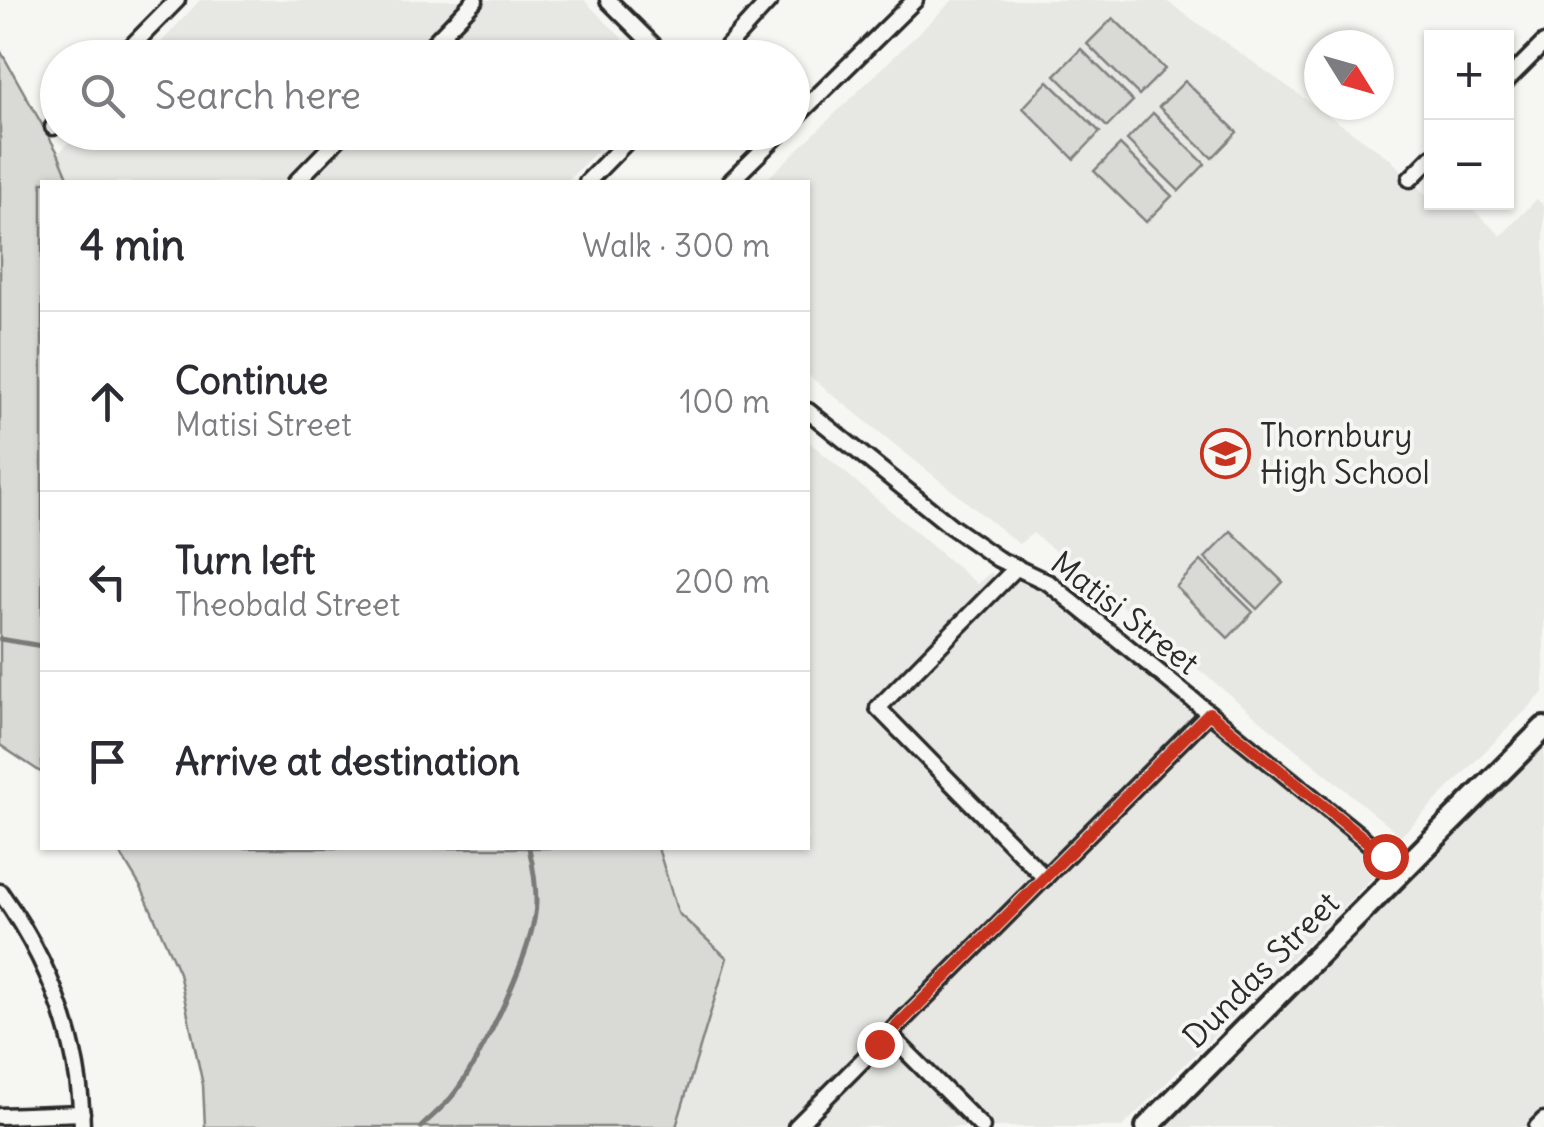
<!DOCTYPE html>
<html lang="en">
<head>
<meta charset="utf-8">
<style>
  body { margin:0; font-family:Delius,sans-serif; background:#f7f7f7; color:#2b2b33 }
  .controls { position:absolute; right:30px; top:30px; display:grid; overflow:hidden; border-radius:0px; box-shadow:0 2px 8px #0004 }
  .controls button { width:90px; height:90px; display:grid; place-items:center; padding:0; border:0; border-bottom:2px solid #e1e1e2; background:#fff; color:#2b2b33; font:50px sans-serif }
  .compass { position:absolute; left:1304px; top:30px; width:90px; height:90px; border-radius:50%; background:#fff; box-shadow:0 2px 8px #0004; rotate:127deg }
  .stop { position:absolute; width:30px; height:30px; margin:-22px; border:8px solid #c8321e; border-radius:50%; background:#fff }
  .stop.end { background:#c8321e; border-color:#fff; box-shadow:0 2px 10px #0008 }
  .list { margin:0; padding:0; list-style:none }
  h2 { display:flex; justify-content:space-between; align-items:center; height:130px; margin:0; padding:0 40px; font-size:42px }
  h2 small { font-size:32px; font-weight:400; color:#7c7c81 }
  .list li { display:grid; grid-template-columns:65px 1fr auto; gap:30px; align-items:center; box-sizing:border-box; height:180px; padding:0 40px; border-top:2px solid #e1e1e2 }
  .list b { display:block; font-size:38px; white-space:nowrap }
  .list p { margin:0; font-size:32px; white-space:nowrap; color:#7c7c81 }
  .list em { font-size:32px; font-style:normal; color:#7c7c81 }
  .icon { flex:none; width:55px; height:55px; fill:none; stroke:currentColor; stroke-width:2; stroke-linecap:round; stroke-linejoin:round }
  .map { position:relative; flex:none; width:1544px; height:1127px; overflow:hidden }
  .search { position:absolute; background:#fff; box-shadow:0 2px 8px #0004; left:40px; top:40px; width:770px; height:110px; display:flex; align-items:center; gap:25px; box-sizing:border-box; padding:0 35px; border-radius:55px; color:#7c7c81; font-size:38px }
  .panel { position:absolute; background:#fff; box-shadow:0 2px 8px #0004; left:40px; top:180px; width:770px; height:670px; border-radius:0px }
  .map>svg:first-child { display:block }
  .built { fill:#e7e7e3 }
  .green { fill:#d9d9d5; stroke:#828280; stroke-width:2.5 }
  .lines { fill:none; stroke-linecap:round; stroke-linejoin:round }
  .stream { stroke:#7a7a78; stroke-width:5 }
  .street-casing { stroke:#2b2b2b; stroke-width:21 }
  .secondary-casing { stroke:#2b2b2b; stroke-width:28 }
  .street { stroke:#f6f6f2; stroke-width:14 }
  .secondary { stroke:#f6f6f2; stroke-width:20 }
  .route { stroke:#c8321e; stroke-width:12 }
  .labels { text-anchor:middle; stroke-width:8; stroke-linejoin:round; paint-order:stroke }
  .poi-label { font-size:32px; fill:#2b2b2b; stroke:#f6f6f2; text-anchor:start }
  .street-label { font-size:32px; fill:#2b2b2b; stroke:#f6f6f2 }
</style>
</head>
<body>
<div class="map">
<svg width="1544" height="1127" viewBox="0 0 1544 1127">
  <rect width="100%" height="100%" fill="#f6f6f2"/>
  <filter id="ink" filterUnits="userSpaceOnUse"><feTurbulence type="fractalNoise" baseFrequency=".01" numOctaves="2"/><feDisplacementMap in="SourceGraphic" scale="20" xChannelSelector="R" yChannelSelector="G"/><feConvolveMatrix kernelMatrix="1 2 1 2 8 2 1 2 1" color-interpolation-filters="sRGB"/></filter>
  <g filter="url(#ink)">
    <g class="built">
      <path d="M 200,0 L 584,0 L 641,57 L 147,58 Z"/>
      <path d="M 953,0 L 1165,0 L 1389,158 L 1428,197 L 1431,194 L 1432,202 L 1466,203 L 1501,236 L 1537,199 L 1544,206 L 1544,692 L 1401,836 L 1033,533 L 1019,544 L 808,375 L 808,182 L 764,182 Z"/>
      <path d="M 78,132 L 615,133 L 566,182 L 70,182 L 58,154 Z"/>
      <path d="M 808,441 L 977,584 L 990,573 L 1034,586 L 1384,866 L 1122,1127 L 676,1127 L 727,958 L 678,913 L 658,848 L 808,848 Z"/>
      <path d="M 1544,748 L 1544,1127 L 1161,1127 Z"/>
    </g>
    <g class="green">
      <path d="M 1113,18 L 1165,69 L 1139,95 L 1087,44 Z"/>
      <path d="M 1081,49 L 1133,101 L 1107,127 L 1055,75 Z"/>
      <path d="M 0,50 L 58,153 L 70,182 L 42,182 L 42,773 L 0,745 Z"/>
      <path d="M 1048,81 L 1100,132 L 1074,159 L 1023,108 Z"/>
      <path d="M 1185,81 L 1237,132 L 1212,158 L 1159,107 Z"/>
      <path d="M 1153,113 L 1205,164 L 1179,191 L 1127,140 Z"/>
      <path d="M 1120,145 L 1172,196 L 1146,222 L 1094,171 Z"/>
      <path d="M 1231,531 L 1283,582 L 1257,609 L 1205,558 Z"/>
      <path d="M 1201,561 L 1253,612 L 1228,638 L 1176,587 Z"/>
      <path d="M 117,848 L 658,848 L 678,913 L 727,958 L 676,1127 L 205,1127 L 203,1085 L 179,973 L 142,889 Z"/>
    </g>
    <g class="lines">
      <g class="stream">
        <path d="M 0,639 L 42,646"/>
        <path d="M 421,1127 C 432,1116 445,1106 454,1094 C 482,1058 536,946 536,902 C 536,883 533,865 529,848"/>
      </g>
      <defs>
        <g id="street">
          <path d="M 608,0 L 666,58"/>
          <path d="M 120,58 L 177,0"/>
          <path d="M 419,58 L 475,0"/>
          <path d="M 717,58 L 770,0"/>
          <path d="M 1506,81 L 1544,43"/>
          <path d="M 792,121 L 915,0"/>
          <path d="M 53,127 L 58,122"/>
          <path d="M 1410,179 L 1432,157"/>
          <path d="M 296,182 L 345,132"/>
          <path d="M 587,182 L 636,132"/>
          <path d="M 730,182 L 781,132"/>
          <path d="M 808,411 L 952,527 L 998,559 L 1049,583 L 1402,870"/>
          <path d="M 1017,567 L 878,708 L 1045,878"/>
          <path d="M 0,892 C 50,962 80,1041 82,1127"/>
          <path d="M 889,1034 L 982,1127"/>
          <path d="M 0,1116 L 82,1113"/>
          <path d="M 796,1127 L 1209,713"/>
          <path d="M 1537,1127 L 1544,1120"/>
        </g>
        <path id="secondary" d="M 1147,1127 L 1544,728"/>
      </defs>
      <use href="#street" class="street-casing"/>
      <use href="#secondary" class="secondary-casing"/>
      <use href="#street" class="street"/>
      <use href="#secondary" class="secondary"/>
    </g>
  </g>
  <g class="lines" filter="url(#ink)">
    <path class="route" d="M 879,1044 L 1209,713 L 1385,856"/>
  </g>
  <defs>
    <symbol id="school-ring" viewBox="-11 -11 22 22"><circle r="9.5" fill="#f6f6f2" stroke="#c8321e" stroke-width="1.5"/><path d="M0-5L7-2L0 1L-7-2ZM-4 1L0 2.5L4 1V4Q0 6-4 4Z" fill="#c8321e"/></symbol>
  </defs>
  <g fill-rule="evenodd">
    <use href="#school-ring" x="1198" y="426" width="55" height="55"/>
  </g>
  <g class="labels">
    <g class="poi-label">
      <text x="1260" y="447">Thornbury<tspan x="1260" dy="37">High School</tspan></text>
    </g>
    <g class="street-label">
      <text transform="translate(1125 613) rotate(38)" y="11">Matisi Street</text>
      <text transform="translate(1261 970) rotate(-45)" y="11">Dundas Street</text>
    </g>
  </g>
</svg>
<div class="controls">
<button>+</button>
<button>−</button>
</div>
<svg class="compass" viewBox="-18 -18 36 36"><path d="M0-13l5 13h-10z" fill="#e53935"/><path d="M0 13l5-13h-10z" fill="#7c7c81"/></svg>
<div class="stop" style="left:1385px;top:856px"></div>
<div class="stop end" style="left:879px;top:1044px"></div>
<div class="search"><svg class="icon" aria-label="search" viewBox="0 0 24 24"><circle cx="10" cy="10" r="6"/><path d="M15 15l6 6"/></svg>Search here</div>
<section class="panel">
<h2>4 min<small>Walk · 300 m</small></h2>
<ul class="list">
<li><svg class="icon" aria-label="ahead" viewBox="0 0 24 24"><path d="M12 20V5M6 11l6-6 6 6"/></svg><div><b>Continue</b><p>Matisi Street</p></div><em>100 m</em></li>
<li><svg class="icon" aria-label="left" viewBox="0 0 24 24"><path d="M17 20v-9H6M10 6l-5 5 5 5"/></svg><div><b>Turn left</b><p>Theobald Street</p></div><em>200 m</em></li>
<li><svg class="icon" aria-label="arrive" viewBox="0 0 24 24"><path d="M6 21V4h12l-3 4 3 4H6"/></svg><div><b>Arrive at destination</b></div></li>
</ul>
</section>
</div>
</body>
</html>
